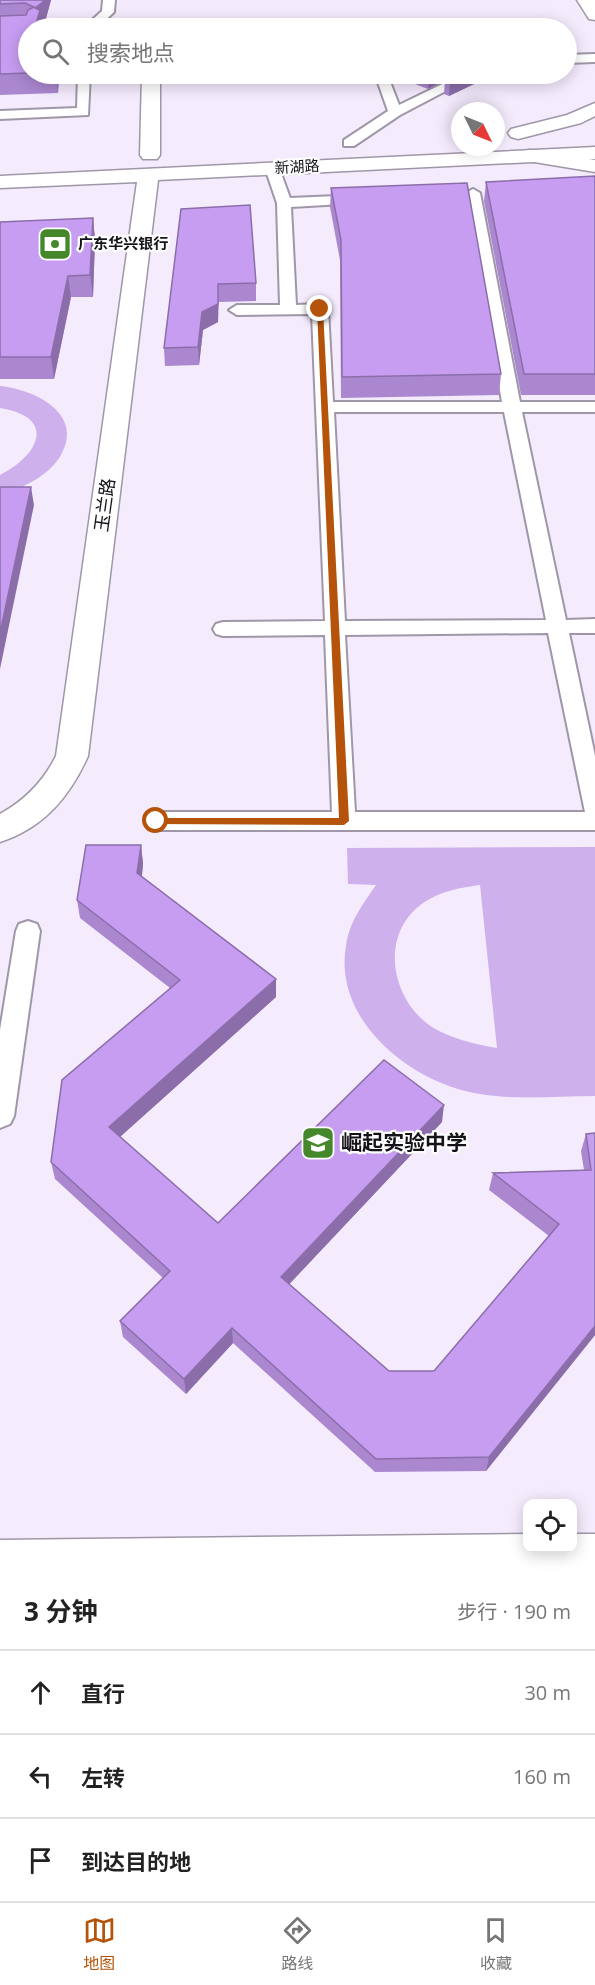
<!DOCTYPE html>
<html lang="zh">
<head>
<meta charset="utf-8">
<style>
  body { margin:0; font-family:"Open Sans","Noto Sans SC",sans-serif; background:#f2f2f2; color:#222 }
  .controls { position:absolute; right:18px; bottom:18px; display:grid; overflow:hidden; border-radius:12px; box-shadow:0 3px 15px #0003 }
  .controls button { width:54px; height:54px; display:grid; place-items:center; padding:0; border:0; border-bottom:2px solid #e0e0e0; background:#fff; color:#222; font:30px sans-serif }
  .compass { position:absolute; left:451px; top:102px; width:54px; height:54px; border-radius:50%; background:#fff; box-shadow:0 3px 15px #0003; rotate:133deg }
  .stop { position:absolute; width:18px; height:18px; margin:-14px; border:4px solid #b45309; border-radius:50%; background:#fff }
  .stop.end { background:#b45309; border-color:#fff; box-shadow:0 2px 6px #0008 }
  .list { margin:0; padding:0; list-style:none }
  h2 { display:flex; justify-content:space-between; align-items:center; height:78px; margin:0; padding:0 24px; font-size:26px }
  h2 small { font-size:20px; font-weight:400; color:#767676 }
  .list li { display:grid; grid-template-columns:39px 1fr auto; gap:18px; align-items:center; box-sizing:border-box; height:84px; padding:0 24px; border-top:2px solid #e0e0e0 }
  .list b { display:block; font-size:22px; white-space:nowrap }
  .list em { font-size:20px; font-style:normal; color:#767676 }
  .icon { flex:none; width:33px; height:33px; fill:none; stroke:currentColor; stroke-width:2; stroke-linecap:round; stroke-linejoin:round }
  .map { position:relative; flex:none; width:595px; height:1571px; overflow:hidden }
  .search { position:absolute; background:#fff; box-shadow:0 3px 15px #0003; left:18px; right:18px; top:18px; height:66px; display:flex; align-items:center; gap:15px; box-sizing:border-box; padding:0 21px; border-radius:33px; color:#767676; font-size:22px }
  .sheet { height:330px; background:#fff }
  nav { display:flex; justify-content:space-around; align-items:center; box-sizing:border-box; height:84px; border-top:2px solid #e0e0e0; background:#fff; font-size:16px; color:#767676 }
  nav a { display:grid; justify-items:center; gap:3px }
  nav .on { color:#b45309 }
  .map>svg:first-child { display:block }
  .green { fill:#ceb1ec; fill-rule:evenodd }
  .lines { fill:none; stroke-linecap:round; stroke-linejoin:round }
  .lane-casing { stroke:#9f97a7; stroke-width:4 }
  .secondary-casing { stroke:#9f97a7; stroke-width:3 }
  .primary-casing { stroke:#9f97a7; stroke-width:3 }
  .lane { fill:#fff; fill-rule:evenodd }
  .secondary { fill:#fff; fill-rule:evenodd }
  .primary { fill:#fff; fill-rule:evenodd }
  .wall { fill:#ab87d0 }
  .shaded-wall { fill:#8b6ea9 }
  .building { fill:#c79df2; stroke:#8b6ea9; stroke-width:1.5 }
  .route { fill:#b45309 }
  .labels { text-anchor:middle; stroke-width:4.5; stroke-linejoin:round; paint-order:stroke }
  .far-street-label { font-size:15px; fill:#151218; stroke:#fdfdfd }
  .far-poi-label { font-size:15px; font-weight:bold; fill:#151218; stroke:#fdfdfd; text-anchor:start }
  .street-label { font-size:18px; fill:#151218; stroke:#fdfdfd }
  .near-poi-label { font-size:21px; font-weight:bold; fill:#151218; stroke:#fdfdfd; text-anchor:start }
</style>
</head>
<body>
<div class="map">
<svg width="595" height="1571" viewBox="0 0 595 1571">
  <rect width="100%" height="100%" fill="#f4ebfd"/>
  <g class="green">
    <path d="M 0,386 C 33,389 85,413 61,455 C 48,477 23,487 0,496 L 0,475 C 40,455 57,417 0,408 Z"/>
    <path d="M 595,847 L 595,1096 C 550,1096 501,1102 458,1089 C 398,1071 334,1014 346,946 C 349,922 363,904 376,885 L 348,884 L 347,848 ZM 479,885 L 480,885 L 497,1048 C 474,1044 452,1039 432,1027 C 390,999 379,934 423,903 C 441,891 459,888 479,885 Z"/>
  </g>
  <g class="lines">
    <defs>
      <g id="lane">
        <path d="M 103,0 L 115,0 L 114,12 L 98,27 L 40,28 L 46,24 L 91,21 L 102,11 Z"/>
        <path d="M 595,54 L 595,62 L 566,63 L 566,55 Z"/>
        <path d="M 78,74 L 90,74 L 88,115 L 0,119 L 0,111 L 77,108 Z"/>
        <path d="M 375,74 L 387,74 L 399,105 L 463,74 L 478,74 L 400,115 L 354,146 L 344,146 L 344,140 L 388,111 Z"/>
        <path d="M 272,164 L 279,168 L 290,198 L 361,195 L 368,199 L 361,203 L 291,207 L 296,305 L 320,304 L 328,309 L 333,402 L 502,402 L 466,193 L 473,189 L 480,193 L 520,402 L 595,402 L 595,412 L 522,412 L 566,620 L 595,619 L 595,633 L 569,633 L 595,756 L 595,830 L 156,830 L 148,827 L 145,821 L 148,815 L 156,812 L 332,812 L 325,635 L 223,636 L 216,634 L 213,629 L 216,624 L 223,622 L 325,621 L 312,314 L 237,315 L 229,310 L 237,305 L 280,305 L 277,203 L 265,168 ZM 334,412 L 504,412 L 546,620 L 345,621 ZM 548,633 L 585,812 L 355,812 L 345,635 Z"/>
        <path d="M 28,921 L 37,924 L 40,931 L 14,1116 L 10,1124 L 0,1128 L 0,1030 L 16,931 L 19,924 Z"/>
      </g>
      <g id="secondary">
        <path d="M 142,74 L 160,74 L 160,155 L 157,159 L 143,159 L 140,155 Z"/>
        <path d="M 595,147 L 595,159 L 158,180 L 88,756 C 70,796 44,828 0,842 L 0,814 C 25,800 43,782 56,756 L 137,182 L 0,188 L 0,176 Z"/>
        <path d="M 528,1534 L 528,1548 L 572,1548 L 572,1534 L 595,1534 L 595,1571 L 0,1571 L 0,1540 Z"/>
      </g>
      <g id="primary">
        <path d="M 577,0 L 595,0 L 595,20 L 589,19 Z"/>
        <path d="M 595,103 L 595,116 L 581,123 L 518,139 L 511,137 L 508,133 L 511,129 L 567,115 Z"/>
        <path d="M 529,150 L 595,160 L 595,172 L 522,160 L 519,156 L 522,152 Z"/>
      </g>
    </defs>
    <use href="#lane" class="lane-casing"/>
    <use href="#secondary" class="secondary-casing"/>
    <use href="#primary" class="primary-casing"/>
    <use href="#lane" class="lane"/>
    <use href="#secondary" class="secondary"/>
    <use href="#primary" class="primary"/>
  </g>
  <g class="wall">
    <path d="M 0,0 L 51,0 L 45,22 L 42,24 L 43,28 L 28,28 L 28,74 L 59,74 L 58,93 L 0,95 Z"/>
    <path d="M 394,74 L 495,74 L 449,96 L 444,94 L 445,80 L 428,89 L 394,76 Z"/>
    <path d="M 595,176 L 595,395 L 521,395 L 484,201 L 486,182 Z"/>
    <path d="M 331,188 L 501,374 L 499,395 L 341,398 L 340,260 L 330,207 Z"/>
    <path d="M 181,209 L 256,283 L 256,301 L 219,302 L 218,322 L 203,330 L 199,365 L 165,366 L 164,348 Z"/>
    <path d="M 93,218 L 95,240 L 93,297 L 71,297 L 54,379 L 0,379 L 0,222 Z"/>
    <path d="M 141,845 L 143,864 L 142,876 L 276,979 L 276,997 L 120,1137 L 218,1223 L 442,1122 L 289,1284 L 389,1371 L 434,1371 L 549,1236 L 489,1190 L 493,1173 L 584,1170 L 581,1151 L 586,1134 L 595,1133 L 595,1335 L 486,1471 L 375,1472 L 233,1343 L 186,1394 L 123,1337 L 120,1321 L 163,1278 L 55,1179 L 51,1162 L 170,988 L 80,918 L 77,900 Z"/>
  </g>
  <g class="shaded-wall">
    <path d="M 43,0 L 51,0 L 45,22 L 42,24 L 43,28 L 35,28 L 35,8 Z"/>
    <path d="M 56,74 L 59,74 L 58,93 Z"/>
    <path d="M 429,74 L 459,74 L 445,78 L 445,80 L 428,89 Z"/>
    <path d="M 464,74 L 495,74 L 449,96 L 450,80 Z"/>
    <path d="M 93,218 L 95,240 L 93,297 L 90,275 Z"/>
    <path d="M 68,276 L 71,297 L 54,379 L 51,357 Z"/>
    <path d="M 218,284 L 218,322 L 203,330 L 199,365 L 198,347 L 202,312 Z"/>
    <path d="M 31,487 L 34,505 L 0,669 L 0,633 Z"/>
    <path d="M 141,845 L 143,864 L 140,892 L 137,873 Z"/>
    <path d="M 276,979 L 276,997 L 112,1144 L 109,1127 Z"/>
    <path d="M 444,1105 L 442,1122 L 281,1293 L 281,1277 Z"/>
    <path d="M 595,1326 L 595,1335 L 486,1471 L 489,1457 Z"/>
    <path d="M 232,1328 L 233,1343 L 186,1394 L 184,1379 Z"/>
  </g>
  <g class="building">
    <path d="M 0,0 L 43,0 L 43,2 L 35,8 L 40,10 L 35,28 L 28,28 L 28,73 L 0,74 L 0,16 L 26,15 L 28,10 L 34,7 L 25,3 L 0,4 Z"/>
    <path d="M 455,74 L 464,74 L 450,80 L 445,78 Z"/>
    <path d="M 595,176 L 595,374 L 524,374 L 486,182 Z"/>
    <path d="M 467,183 L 501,374 L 342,377 L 341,240 L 331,188 Z"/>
    <path d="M 250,205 L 256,283 L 218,284 L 218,304 L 202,312 L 198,347 L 164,348 L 181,209 Z"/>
    <path d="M 93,218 L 90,275 L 68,276 L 51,357 L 0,357 L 0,222 Z"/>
    <path d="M 0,487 L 31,487 L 0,633 Z"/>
    <path d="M 86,845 L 141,845 L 137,873 L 276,979 L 109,1127 L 218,1223 L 384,1060 L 444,1105 L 281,1277 L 389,1371 L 434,1371 L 559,1224 L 493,1173 L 591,1170 L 586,1134 L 595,1133 L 595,1326 L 489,1457 L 376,1459 L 232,1328 L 184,1379 L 120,1321 L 170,1271 L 51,1162 L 62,1080 L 180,980 L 77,900 Z"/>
  </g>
  <path class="route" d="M 320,307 L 323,309 L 349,821 L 344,825 L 152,824 L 152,819 L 156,818 L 339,818 L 317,309 Z"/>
  <defs>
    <symbol id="bank-square" viewBox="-11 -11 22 22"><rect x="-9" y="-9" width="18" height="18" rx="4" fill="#45882b" stroke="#fdfdfd"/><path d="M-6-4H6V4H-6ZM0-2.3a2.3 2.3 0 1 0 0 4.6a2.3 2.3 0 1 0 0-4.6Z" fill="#fff"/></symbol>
    <symbol id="school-square" viewBox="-11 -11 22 22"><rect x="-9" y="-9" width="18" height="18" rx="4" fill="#45882b" stroke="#fdfdfd"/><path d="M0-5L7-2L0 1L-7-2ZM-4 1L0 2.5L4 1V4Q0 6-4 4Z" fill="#fff"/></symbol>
  </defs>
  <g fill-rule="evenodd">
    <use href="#bank-square" x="36" y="225" width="38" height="38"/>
    <use href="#school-square" x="299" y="1124" width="38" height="38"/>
  </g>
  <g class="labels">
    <g class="far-street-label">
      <text transform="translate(297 167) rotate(-3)" y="5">新湖路</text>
    </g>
    <g class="far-poi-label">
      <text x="78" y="249">广东华兴银行</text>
    </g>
    <g class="street-label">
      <text transform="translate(105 505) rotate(-82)" y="6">玉兰路</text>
    </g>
    <g class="near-poi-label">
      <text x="341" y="1150">崛起实验中学</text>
    </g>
  </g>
</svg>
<div class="controls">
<button><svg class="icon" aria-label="locate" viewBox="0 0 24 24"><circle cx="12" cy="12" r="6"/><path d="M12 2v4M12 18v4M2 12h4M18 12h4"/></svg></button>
</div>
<svg class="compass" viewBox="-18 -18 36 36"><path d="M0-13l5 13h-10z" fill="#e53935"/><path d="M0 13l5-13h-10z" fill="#767676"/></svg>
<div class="stop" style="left:156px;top:821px"></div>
<div class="stop end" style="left:320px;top:309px"></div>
<div class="search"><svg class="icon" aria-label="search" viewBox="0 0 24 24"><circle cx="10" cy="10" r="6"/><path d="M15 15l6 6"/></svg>搜索地点</div>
</div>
<section class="sheet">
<h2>3 分钟<small>步行 · 190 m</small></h2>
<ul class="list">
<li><svg class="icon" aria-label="ahead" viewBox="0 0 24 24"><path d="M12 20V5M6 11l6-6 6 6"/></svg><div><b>直行</b></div><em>30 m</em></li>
<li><svg class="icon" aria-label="left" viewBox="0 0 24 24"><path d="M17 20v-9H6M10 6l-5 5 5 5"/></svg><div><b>左转</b></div><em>160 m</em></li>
<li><svg class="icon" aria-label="arrive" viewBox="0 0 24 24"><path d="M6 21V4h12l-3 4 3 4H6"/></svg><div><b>到达目的地</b></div></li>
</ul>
</section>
<nav>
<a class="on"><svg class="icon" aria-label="map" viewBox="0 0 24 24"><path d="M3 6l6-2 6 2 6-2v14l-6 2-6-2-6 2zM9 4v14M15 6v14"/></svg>地图</a>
<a><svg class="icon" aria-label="directions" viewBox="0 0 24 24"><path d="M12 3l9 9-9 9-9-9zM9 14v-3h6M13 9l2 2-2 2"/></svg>路线</a>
<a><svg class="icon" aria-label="saved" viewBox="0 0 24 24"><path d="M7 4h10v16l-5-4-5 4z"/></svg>收藏</a>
</nav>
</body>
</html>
